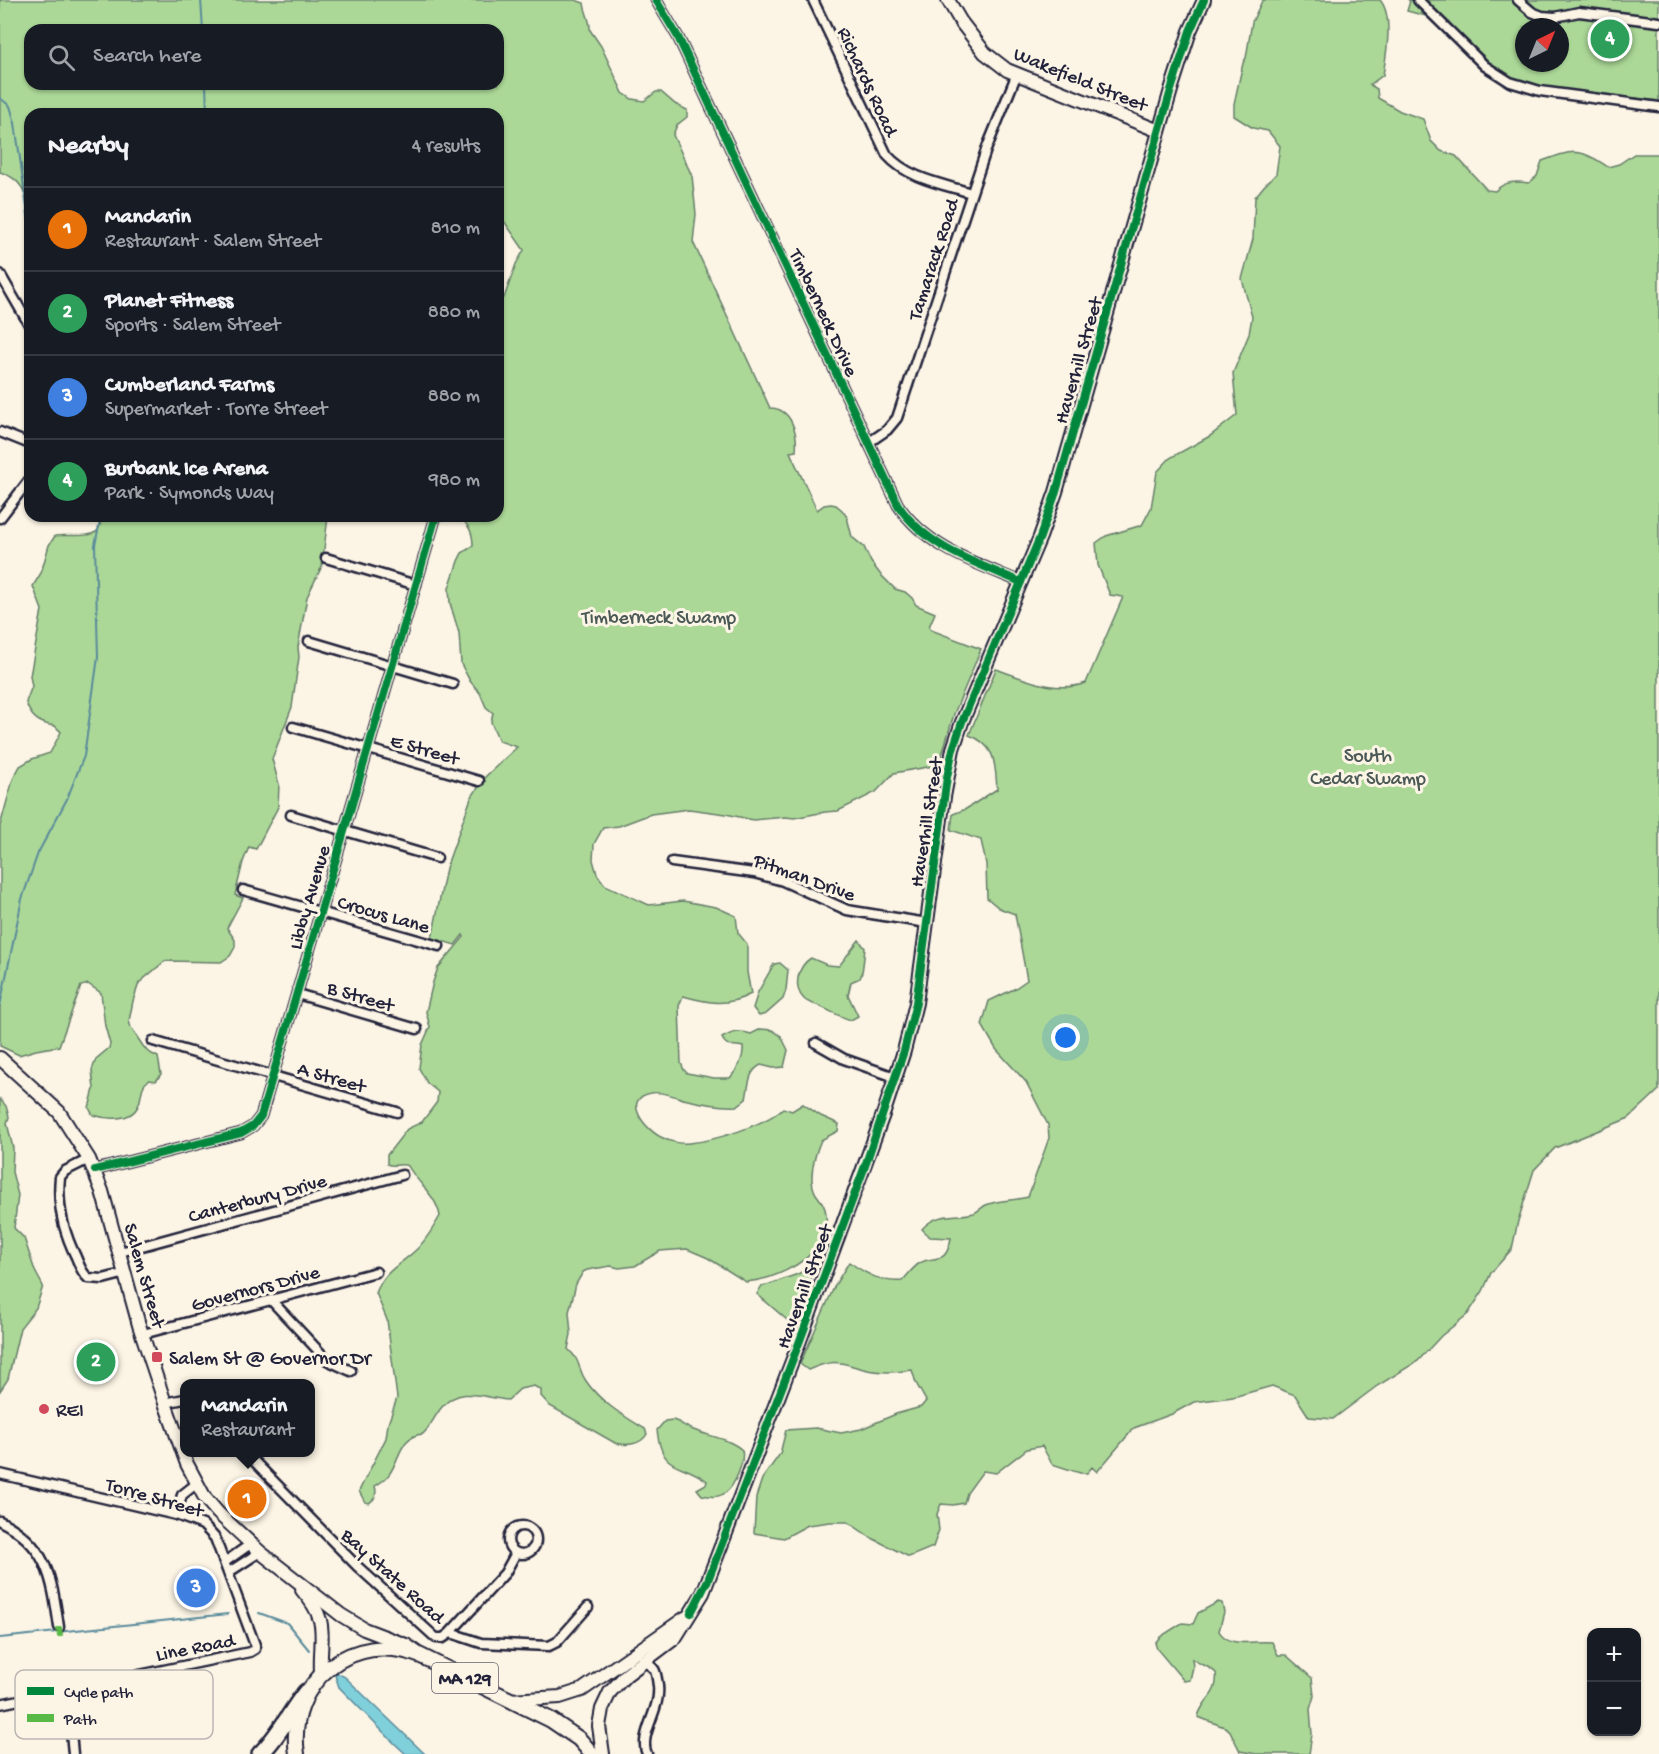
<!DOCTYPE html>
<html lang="en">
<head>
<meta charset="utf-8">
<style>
  body { margin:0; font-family:"Gochi Hand",sans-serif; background:#242831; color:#f1f3f6 }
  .controls { position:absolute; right:18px; bottom:18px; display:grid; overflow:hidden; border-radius:12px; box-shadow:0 2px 4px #0004 }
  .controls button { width:54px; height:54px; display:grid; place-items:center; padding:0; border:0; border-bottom:2px solid #363941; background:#171b24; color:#f1f3f6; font:30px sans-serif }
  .compass { position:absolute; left:1515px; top:18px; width:54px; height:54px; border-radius:50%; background:#171b24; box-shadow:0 2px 4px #0004; rotate:43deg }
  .you { position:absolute; left:1066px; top:1038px; width:21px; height:21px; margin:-15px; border:4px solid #fff; border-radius:50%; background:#1a73e8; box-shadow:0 0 0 9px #1a73e833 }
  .badge { display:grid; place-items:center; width:39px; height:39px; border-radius:50%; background:#7c3aed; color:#fff; font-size:20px; font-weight:700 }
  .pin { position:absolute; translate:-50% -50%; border:3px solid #fff; box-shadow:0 2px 6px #0006 }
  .popup { position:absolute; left:180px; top:1379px; width:135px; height:78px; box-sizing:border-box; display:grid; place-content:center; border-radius:12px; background:#171b24; filter:drop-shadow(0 2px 4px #0005); font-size:20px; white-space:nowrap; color:#9ea1a6 }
  .popup b { font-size:22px; color:#f1f3f6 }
  .popup::after { content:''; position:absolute; left:50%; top:100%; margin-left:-12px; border:12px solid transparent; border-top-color:#171b24 }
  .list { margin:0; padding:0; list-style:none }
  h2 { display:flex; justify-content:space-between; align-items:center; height:78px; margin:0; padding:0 24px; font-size:26px }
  h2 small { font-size:20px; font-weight:400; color:#9ea1a6 }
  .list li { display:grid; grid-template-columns:39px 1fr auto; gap:18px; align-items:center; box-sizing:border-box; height:84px; padding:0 24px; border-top:2px solid #363941 }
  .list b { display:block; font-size:22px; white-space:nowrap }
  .list p { margin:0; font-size:20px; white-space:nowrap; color:#9ea1a6 }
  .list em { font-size:20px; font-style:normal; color:#9ea1a6 }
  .icon { flex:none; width:33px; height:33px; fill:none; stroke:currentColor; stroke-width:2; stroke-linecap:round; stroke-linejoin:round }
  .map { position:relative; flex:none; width:1659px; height:1754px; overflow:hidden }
  .search { position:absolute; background:#171b24; box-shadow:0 2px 4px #0004; left:24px; top:24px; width:480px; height:66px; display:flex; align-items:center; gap:15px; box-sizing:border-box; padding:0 21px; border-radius:18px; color:#9ea1a6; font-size:22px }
  .panel { position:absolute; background:#171b24; box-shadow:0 2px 4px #0004; left:24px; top:108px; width:480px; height:414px; border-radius:18px }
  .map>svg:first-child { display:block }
  .green { fill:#abd897; stroke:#667d69; stroke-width:1.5; fill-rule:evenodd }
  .water { fill:#80d0db; stroke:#5a8a9b; stroke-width:1.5 }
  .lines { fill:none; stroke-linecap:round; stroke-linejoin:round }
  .stream { stroke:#5a8a9b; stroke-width:2 }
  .street-casing { stroke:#22223b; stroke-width:13 }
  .secondary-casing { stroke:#22223b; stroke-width:16 }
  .primary-casing { stroke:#22223b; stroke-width:18 }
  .highway-casing { stroke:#22223b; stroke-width:20 }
  .street { stroke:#fcf5e5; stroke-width:8 }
  .secondary { stroke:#fcf5e5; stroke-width:12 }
  .primary { stroke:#fcf5e5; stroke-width:14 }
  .highway { stroke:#fcf5e5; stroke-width:15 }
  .quiet { stroke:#58b947; stroke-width:6; stroke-dasharray:12 6; stroke-linecap:butt }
  .cycleway-casing { stroke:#fcf5e5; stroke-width:11 }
  .cycleway { stroke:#00873e; stroke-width:8 }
  .poi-dot { fill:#d1495b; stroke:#fcf5e5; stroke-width:2 }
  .labels { text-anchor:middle; stroke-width:6; stroke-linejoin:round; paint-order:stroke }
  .shield { fill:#fcf5e5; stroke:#63616e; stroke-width:1.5 }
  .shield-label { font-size:18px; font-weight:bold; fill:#22223b }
  .street-label { font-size:20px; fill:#22223b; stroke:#fcf5e5 }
  .park-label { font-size:20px; fill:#4b5957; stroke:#fcf5e5 }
  .poi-label { font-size:20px; fill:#22223b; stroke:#fcf5e5; text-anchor:start }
  .key { fill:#fcf5e5; stroke:#bbb6b2; stroke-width:1.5 }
  .key-label { font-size:16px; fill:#22223b }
</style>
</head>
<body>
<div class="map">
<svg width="1659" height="1754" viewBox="0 0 1659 1754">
  <rect width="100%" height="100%" fill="#fcf5e5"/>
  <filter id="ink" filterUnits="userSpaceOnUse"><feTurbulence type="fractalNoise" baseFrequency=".0167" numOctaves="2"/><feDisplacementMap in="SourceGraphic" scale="12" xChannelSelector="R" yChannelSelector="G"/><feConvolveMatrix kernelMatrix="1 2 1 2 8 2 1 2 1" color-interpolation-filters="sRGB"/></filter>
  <g filter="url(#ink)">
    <g class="green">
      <path d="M 0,0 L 575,0 L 584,3 C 585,13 591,21 590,30 L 601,46 L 623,93 L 632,99 L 644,101 L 656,92 L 661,92 L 675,104 L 687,110 L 687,117 L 677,125 L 673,135 L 692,176 L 696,214 L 693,242 L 770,408 C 791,408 798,432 796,451 L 790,452 L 817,510 L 824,505 L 831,504 L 836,505 L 842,510 L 847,517 L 852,537 L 864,547 L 871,562 L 880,574 L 895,589 L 905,592 L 912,598 L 916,605 L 935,613 L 929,627 L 931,630 L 981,649 L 954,714 L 939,765 L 894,773 L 876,792 L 838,811 L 825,812 L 794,818 L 786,817 L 753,820 L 726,814 L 689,809 L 651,814 L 619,826 L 603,828 L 594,844 L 593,860 L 597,874 L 605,885 L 649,905 L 683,901 L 716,907 L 736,916 L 738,933 L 747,944 L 747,972 L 751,994 C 726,1007 709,1003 683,996 L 679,1006 L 681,1063 L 684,1070 L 687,1073 L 714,1078 L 730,1078 C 737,1070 744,1058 743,1047 C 734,1044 727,1049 722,1038 C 732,1032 740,1030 751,1034 L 761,1029 L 772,1030 L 781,1036 L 788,1050 L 784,1067 L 773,1068 L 761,1065 C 748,1071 749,1086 746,1099 L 737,1106 C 719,1107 700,1103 683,1099 C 674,1096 661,1091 651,1093 C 620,1099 646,1131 663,1138 C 670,1142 681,1144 689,1143 C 714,1141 766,1125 783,1108 L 792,1111 L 803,1104 L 821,1116 L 839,1124 L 838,1131 L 821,1140 C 815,1154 807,1180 816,1194 C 821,1201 825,1205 826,1214 C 827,1224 826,1237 819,1245 C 803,1266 771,1280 746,1282 L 708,1258 L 687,1249 L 660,1251 L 635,1266 L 619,1268 L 611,1266 L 587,1270 L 583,1272 L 576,1284 L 569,1312 L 571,1334 L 568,1349 C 582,1362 577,1368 586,1381 C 601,1403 624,1416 645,1429 L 647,1434 C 641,1445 626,1446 615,1443 L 550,1406 L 541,1396 L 541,1390 L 534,1386 L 520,1389 L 508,1400 C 484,1398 461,1385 442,1407 C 435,1415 431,1426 423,1434 C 401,1435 400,1458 390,1473 C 386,1480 381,1482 375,1486 C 377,1493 376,1499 369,1503 L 365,1502 L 359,1491 L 386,1438 L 388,1424 L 397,1398 L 387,1320 L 376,1293 C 385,1269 401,1265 418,1248 C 427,1238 434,1227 440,1216 C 436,1195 418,1184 408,1166 C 401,1162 394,1168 387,1164 L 387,1155 L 407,1129 L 422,1122 L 437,1102 L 438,1092 L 427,1083 L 419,1068 L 422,1045 L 430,1027 L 426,1012 L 433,982 L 438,968 L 464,937 L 463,935 L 455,945 L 432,938 L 446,868 L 471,798 L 486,776 L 517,747 L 499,741 L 491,722 L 493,713 L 486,707 L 480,693 L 470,681 L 461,664 L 459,633 L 450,603 L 449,588 L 458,561 L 462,553 L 473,546 C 473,532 469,525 458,516 L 498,516 L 498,295 L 504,298 L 516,264 L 524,250 L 504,221 L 498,218 L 498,114 L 30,114 L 30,218 C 26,195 25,180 0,172 ZM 30,30 L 498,30 L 498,84 L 30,84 Z"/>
      <path d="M 1264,0 L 1380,0 C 1394,16 1386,56 1383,75 L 1370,85 L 1377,89 L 1378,98 L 1400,111 L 1423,119 L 1431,141 L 1441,151 L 1456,156 L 1487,190 L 1495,191 C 1505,181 1516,181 1529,183 L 1537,176 L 1542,161 C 1572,150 1580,147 1608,167 L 1619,164 L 1634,154 L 1659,154 L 1659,1090 L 1629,1118 L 1555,1148 L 1534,1170 L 1518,1221 L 1512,1249 L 1491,1273 L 1483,1291 L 1468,1314 L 1441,1336 L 1418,1361 L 1377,1386 L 1333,1419 L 1309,1417 L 1295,1395 L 1272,1386 L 1233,1397 L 1194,1402 L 1172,1414 L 1134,1428 L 1097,1472 L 1092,1467 L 1087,1473 L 1080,1473 L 1052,1464 L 1042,1446 L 1027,1449 L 996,1473 L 983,1471 L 967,1493 L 964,1503 L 953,1505 L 941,1504 L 937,1514 L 939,1530 L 933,1547 L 909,1557 L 870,1537 L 848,1522 L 830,1522 L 808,1525 L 784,1538 L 754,1533 L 756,1497 L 762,1479 L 780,1454 L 786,1430 L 816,1428 L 841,1433 L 861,1429 L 896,1414 L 921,1407 L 926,1401 L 916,1383 L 912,1370 C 900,1372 886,1373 874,1371 C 842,1366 842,1355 808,1370 L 800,1364 L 835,1285 L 849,1262 C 865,1273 881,1283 902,1281 C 907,1276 913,1267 920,1263 C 935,1254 946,1267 951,1238 L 930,1237 L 922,1229 C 938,1211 954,1218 974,1213 C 979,1211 982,1207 986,1205 C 1000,1199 1014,1201 1028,1197 L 1049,1138 L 1048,1125 L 1026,1082 L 996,1049 L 982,1025 L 989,1001 L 1014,989 L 1027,980 L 1015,914 L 999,908 L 987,898 L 986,864 L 981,840 L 951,830 L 953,814 L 966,809 L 997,789 C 995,763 996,745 969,735 L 996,669 C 1025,679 1055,694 1086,683 L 1123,597 L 1110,595 L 1098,565 L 1096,543 L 1106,536 L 1142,525 L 1151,508 L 1157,472 L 1170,458 L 1210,436 L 1237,415 L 1233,373 L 1249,334 L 1252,317 L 1242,279 L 1253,239 L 1255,197 L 1264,186 L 1276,174 L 1280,146 L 1268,131 L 1253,128 L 1234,116 L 1234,104 L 1243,63 L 1246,58 L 1252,22 L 1262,1 Z"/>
      <path d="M 1408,0 L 1659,0 L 1659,101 L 1526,85 L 1497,72 L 1441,20 L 1407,11 L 1410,1 ZM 1524,27 L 1560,27 L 1560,63 L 1524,63 Z"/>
      <path d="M 102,516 L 328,516 L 322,566 L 307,597 L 298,647 L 299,657 L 292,707 L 272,759 L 279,784 L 278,807 L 256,849 L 249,847 L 243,862 L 235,895 L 243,898 L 227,928 L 235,940 L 235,947 L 230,956 L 221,962 L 165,961 L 139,983 L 133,1001 L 129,1021 L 131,1028 L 143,1046 L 148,1052 L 158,1057 L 161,1074 L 156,1081 L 149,1080 C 139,1087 143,1096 138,1106 C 131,1122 106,1119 93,1115 L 89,1108 L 94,1089 L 92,1070 L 96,1059 L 109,1048 L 110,1044 L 105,1026 L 101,993 L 88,984 L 81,986 L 59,1046 L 36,1050 L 19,1055 L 0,1046 L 0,826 L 13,779 L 20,766 L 32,759 L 50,753 L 61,732 L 55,726 C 39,724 30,717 26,702 L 32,686 L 30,676 L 42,610 L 33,586 L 41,573 L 49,545 L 55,536 C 65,534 91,539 98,530 C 100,527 101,520 102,516 Z"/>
      <path d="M 859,940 L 865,948 C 864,954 863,975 860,978 C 857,980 854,980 851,982 L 848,995 L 858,1016 L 851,1020 C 840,1017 832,1012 821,1007 C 816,1004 809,1004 804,999 C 792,987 798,966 811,958 L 827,965 L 839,966 Z"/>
      <path d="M 780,963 L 788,970 L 786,990 L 783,999 L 766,1014 L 759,1016 L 753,1008 L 758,992 L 774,964 Z"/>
      <path d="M 0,1099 L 6,1106 L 9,1117 L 7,1123 L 13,1148 L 12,1172 L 18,1195 L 14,1228 L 24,1238 L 35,1271 L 43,1286 L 36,1308 L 20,1328 L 8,1379 L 0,1391 Z"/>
      <path d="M 813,1264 L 815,1265 L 797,1332 L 787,1320 L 757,1294 L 761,1287 L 798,1274 Z"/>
      <path d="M 673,1420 C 680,1422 684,1426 691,1429 C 707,1436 729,1438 742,1450 C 745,1461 735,1486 725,1493 C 718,1498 710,1497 702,1495 L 697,1489 L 706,1484 L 707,1481 C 680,1460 662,1474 657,1430 L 665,1421 Z"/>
      <path d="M 1218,1602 L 1222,1603 L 1224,1612 L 1219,1631 C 1229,1649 1255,1640 1272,1642 L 1278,1655 L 1286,1655 L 1312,1678 L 1314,1696 L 1310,1709 L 1312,1734 L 1309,1754 L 1256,1754 L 1240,1751 L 1230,1731 L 1227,1728 L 1198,1717 C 1202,1699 1219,1696 1216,1673 C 1208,1665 1200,1665 1192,1659 L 1193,1667 L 1190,1680 L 1184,1681 L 1157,1649 L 1155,1643 L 1160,1637 L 1182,1623 L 1193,1624 L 1198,1613 Z"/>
    </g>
    <path class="water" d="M 337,1673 L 345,1677 L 425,1754 L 406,1754 L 394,1743 L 339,1687 L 335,1675 Z"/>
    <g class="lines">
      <g class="stream">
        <path d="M 201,0 L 203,30"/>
        <path d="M 206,84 L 207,114"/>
        <path d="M 0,98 L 10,106 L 15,123 L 30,229"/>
        <path d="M 0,1006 L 22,899 L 38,853 L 67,799 L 84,756 L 98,657 L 95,545 L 101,516"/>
        <path d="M 259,1613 L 287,1623 L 309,1650"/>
        <path d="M 0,1638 L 228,1614"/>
      </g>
      <defs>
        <g id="street">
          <path d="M 656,0 L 678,37 L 898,505 C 927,548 976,563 1021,582"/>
          <path d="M 813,0 L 887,155 C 908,179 943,184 971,193"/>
          <path d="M 1418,0 L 1485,66 L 1510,82 L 1540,91 L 1659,107"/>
          <path d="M 1518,0 L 1532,12 L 1542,16 L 1555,17 L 1579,12 L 1659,22"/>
          <path d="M 0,274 L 30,326"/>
          <path d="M 0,432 L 30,444"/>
          <path d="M 868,443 L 887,430 L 897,418 L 986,150 L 1016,76"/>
          <path d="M 0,518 L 30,479"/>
          <path d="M 326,558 L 416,585"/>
          <path d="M 309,641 L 453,684"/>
          <path d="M 293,727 L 479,781"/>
          <path d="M 291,815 L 437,858"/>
          <path d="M 672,862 L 754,873 L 783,881 L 847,910 L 927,923"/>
          <path d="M 243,890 L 439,946"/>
          <path d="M 297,994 L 417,1029"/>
          <path d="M 153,1041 L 397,1112"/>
          <path d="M 816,1043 L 844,1059 L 895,1077"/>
          <path d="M 89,1159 L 65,1171 L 60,1177 C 57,1206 63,1231 76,1257 C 79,1264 81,1272 88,1278 L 103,1279 L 126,1273"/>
          <path d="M 95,1170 L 241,1133 L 253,1126 L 261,1116 L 436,516"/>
          <path d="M 120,1252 L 402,1175"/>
          <path d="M 271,1300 L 327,1360 L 351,1371"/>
          <path d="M 143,1334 L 376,1272"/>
          <path d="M 165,1403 L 184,1399"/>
          <path d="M 245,1452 L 357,1566 L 436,1638 L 443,1638 L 449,1634 L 505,1573 L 516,1553"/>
          <path d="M 0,1474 L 176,1515 L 203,1525 L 215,1538 L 255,1645 L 255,1649 L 250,1652 L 0,1704"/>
          <path d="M 176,1515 L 182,1495 L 196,1484"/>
          <path d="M 0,1521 C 48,1545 52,1579 59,1627"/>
          <circle cx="522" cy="1540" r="14"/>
          <path d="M 225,1562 L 252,1543"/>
          <path d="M 229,1572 L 260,1552"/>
          <path d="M 451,1633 L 481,1643 L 549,1646 L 557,1642 L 588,1607"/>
          <path d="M 642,1660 C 656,1668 656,1670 658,1686 C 661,1710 638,1735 647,1754"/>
          <path d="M 67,1689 L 73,1754"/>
        </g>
        <g id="secondary">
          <path d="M 948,0 L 961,22 L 985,53 L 1007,70 L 1159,131"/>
          <path d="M 0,1058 L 59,1112 L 89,1159 L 102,1191 L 139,1325 L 165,1403 L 187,1464 L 205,1498 L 218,1513 L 260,1552 L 341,1615 L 364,1629 L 406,1645 L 420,1655"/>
          <path d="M 302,1590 C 331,1623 319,1636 321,1673"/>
          <path d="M 510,1700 L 560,1697 L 582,1690 L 685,1618"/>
          <path d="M 603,1754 L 599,1726 L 602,1709 L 610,1692 L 626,1675 L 675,1638 L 703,1593 L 799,1343 L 884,1112 L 904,1051 L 916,1003 L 944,797 L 953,749 L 962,722 L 1040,537 L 1056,492 L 1171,90 L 1190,31 L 1204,0"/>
        </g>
        <path id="primary" d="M 297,1754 C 286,1682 353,1628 421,1656 L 551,1720 L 579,1739 L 592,1754"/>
        <path id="highway" d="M 260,1754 C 279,1736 290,1712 306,1692"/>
      </defs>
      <use href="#street" class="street-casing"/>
      <use href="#secondary" class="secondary-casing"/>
      <use href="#primary" class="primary-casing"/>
      <use href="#highway" class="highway-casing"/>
      <use href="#street" class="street"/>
      <use href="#secondary" class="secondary"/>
      <use href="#primary" class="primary"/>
      <use href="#highway" class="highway"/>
      <path class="quiet" d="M 59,1627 L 60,1637"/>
      <defs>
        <g id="cycleway">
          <path d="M 656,0 L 678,37 L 898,505 C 927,548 976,563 1021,582"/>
          <path d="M 95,1170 L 241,1133 L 253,1126 L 261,1116 L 436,516"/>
          <path d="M 691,1613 L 708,1580 L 799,1343 L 865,1166 L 904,1051 L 916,1003 L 947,777 L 953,749 L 962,722 L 1040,537 L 1056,492 L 1171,90 L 1190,31 L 1204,0"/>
        </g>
      </defs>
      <use href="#cycleway" class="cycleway-casing"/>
      <use href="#cycleway" class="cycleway"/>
    </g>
  </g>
  <g class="poi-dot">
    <rect x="151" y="1351" width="12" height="12" rx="3"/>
    <circle cx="44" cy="1409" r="6"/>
  </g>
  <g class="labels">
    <rect class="shield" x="432" y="1663" width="66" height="30" rx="4.5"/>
    <g class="shield-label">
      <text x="465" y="1684">MA 129</text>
    </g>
    <g class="street-label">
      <text transform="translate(1081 78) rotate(22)" y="7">Wakefield Street</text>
      <text transform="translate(869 81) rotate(65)" y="7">Richards Road</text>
      <text transform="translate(932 259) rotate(-72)" y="7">Tamarack Road</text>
      <text transform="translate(825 312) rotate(65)" y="7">Timberneck Drive</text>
      <text transform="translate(1077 360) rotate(-74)" y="7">Haverhill Street</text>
      <text transform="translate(425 748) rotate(16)" y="7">E Street</text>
      <text transform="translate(925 822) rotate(-81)" y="7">Haverhill Street</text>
      <text transform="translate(805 876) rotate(20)" y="7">Pitman Drive</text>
      <text transform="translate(308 897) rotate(-74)" y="7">Libby Avenue</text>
      <text transform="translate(384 913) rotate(16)" y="7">Crocus Lane</text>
      <text transform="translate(361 995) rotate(16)" y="7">B Street</text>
      <text transform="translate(332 1076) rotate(16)" y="7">A Street</text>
      <text transform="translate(257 1197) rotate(-15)" y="7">Canterbury Drive</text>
      <text transform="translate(146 1275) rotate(74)" y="7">Salem Street</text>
      <text transform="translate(803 1286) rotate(-70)" y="7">Haverhill Street</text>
      <text transform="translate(255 1287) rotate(-15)" y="7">Governors Drive</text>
      <text transform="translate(155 1496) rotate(16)" y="7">Torre Street</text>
      <text transform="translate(394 1575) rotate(42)" y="7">Bay State Road</text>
      <text transform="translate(195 1646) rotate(-11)" y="7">Line Road</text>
    </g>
    <g class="park-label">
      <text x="659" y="623">Timberneck Swamp</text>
      <text x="1368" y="761">South<tspan x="1368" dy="23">Cedar Swamp</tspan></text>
    </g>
    <g class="poi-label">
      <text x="169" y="1364">Salem St @ Governor Dr</text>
      <text x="56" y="1416">REI</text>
    </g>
  </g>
  <rect x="15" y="1670" width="198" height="69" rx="9" class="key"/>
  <rect x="27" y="1687" width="27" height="8" fill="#00873e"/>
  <rect x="27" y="1714" width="27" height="8" fill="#58b947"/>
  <g class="key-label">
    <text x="64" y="1697">Cycle path</text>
    <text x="64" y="1724">Path</text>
  </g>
</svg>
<div class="controls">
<button>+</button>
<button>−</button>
</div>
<svg class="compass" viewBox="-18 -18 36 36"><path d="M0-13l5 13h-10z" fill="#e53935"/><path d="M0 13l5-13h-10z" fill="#9ea1a6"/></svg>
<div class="you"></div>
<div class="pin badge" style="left:247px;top:1499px;background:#e8710a">1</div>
<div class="popup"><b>Mandarin</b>Restaurant</div>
<div class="pin badge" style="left:96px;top:1362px;background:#2e9e5b">2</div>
<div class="pin badge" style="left:196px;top:1588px;background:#3f7fe0">3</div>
<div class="pin badge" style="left:1610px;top:39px;background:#2e9e5b">4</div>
<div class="search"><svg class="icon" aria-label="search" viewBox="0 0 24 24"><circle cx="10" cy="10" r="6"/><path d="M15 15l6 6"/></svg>Search here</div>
<section class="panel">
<h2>Nearby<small>4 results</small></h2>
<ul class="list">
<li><span class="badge" style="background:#e8710a">1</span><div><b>Mandarin</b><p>Restaurant · Salem Street</p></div><em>810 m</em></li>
<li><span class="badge" style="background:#2e9e5b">2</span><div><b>Planet Fitness</b><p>Sports · Salem Street</p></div><em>880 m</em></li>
<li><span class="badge" style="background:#3f7fe0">3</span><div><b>Cumberland Farms</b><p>Supermarket · Torre Street</p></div><em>880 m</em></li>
<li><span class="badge" style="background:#2e9e5b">4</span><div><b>Burbank Ice Arena</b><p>Park · Symonds Way</p></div><em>980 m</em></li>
</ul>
</section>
</div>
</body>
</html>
